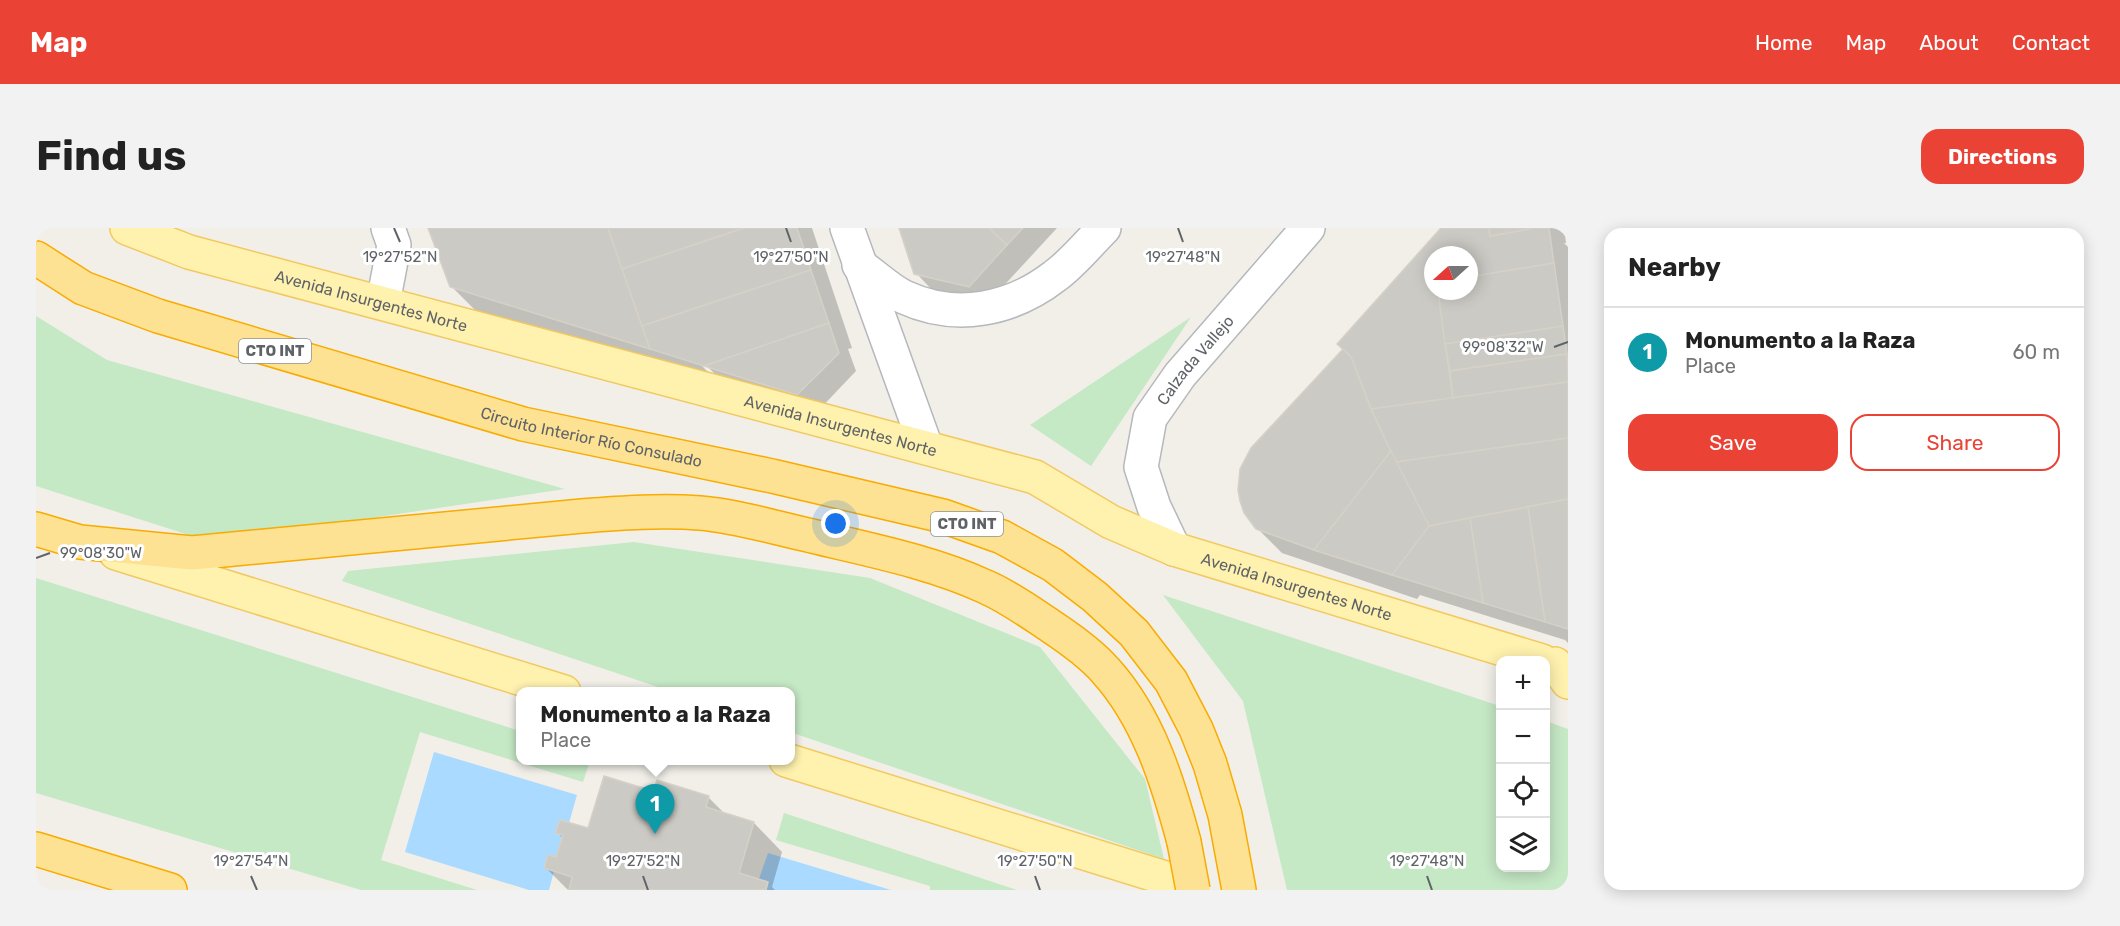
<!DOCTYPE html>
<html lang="en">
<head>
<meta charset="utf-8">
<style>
  body { margin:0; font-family:Rubik,sans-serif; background:#f2f2f2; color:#222 }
  .controls { position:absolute; right:18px; bottom:18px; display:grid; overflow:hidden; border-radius:12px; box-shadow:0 3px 15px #0003 }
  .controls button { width:54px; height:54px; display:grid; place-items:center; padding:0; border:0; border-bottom:2px solid #e0e0e0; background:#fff; color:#222; font:30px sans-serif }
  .compass { position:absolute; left:1388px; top:18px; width:54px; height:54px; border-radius:50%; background:#fff; box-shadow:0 3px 15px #0003; rotate:249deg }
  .you { position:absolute; left:800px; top:296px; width:21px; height:21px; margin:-15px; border:4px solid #fff; border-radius:50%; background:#1a73e8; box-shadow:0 0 0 9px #1a73e833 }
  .badge { display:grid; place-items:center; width:39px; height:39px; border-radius:50%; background:#ea4335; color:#fff; font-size:20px; font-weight:700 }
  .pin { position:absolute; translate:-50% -50px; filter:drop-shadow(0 2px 3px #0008) }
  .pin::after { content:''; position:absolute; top:32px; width:21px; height:18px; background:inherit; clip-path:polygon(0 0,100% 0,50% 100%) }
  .popup { position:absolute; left:480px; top:459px; width:279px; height:78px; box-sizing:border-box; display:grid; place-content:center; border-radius:12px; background:#fff; filter:drop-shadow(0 2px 4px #0005); font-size:20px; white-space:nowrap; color:#767676 }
  .popup b { font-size:22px; color:#222 }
  .popup::after { content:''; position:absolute; left:50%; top:100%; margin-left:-12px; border:12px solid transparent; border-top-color:#fff }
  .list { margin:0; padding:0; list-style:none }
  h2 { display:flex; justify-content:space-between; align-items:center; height:78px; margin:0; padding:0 24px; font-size:26px }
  h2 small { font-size:20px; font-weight:400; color:#767676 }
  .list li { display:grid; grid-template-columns:39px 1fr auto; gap:18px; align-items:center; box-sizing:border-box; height:90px; padding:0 24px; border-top:2px solid #e0e0e0 }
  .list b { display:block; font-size:22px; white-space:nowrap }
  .list p { margin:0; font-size:20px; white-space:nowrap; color:#767676 }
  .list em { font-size:20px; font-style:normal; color:#767676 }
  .actions { display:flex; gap:12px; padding:18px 24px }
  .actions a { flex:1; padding:14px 0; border:2px solid #ea4335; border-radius:18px; text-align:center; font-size:21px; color:#ea4335 }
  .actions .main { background:#ea4335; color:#fff }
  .icon { flex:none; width:33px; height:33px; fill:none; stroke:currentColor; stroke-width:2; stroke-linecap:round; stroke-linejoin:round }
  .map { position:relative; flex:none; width:1532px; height:662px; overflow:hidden; border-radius:18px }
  header { display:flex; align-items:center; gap:36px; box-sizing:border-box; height:84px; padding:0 30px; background:#ea4335; color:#fff }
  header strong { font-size:28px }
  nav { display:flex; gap:33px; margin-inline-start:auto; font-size:21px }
  .intro { display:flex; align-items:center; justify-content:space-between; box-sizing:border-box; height:144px; padding:0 36px }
  h1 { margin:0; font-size:42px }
  .button { padding:15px 27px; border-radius:18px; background:#ea4335; color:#fff; font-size:21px; font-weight:700 }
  main { display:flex; gap:36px; padding:0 36px }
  aside { flex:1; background:#fff; border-radius:18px; box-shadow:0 3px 15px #0003 }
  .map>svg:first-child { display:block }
  .green { fill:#c5e8c5 }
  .water { fill:#aadaff }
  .shadow { fill:#0003; fill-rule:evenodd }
  .building { fill:#cccac5; stroke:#d6d1c6; stroke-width:1.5 }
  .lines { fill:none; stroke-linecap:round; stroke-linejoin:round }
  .minor-casing { stroke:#b5b8bc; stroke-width:36 }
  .major-casing { stroke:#f2c960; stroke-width:36 }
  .highway-casing { stroke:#f9ab00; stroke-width:36 }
  .minor { stroke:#fff; stroke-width:33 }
  .major { stroke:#fff2af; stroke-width:33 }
  .highway { stroke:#fde293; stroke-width:33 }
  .highway-bridge-casing { stroke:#f9ab00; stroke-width:36; stroke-linecap:butt }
  .highway-bridge { stroke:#fde293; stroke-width:33 }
  .ticks { fill:none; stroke:#5f6368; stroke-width:2 }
  .labels { text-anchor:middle; stroke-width:6; stroke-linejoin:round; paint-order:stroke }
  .shield { fill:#fff; stroke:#8f9295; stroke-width:1.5 }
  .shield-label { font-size:15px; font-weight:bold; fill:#5f6368 }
  .street-label { font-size:16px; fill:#5f6368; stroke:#fff }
  .ticks-label { font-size:15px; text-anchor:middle; fill:#5f6368; stroke:#fff; stroke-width:6; stroke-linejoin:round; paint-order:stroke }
</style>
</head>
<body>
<header>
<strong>Map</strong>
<nav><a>Home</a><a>Map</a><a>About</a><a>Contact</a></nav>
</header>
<div class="intro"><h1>Find us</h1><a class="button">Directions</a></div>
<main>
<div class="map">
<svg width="1532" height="662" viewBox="0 0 1532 662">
  <rect width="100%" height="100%" fill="#f1efe8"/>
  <g class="green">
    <path d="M 0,88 L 71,132 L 529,261 L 262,301 L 159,309 L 0,258 Z"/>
    <path d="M 1155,89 L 1055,238 L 994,197 Z"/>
    <path d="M 598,314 L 834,350 L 1004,419 L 1109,551 L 1128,631 L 754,504 L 754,464 L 634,463 L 306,353 L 312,343 Z"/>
    <path d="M 0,350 L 484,503 L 484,532 L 554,533 L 547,554 L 384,504 L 345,632 L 441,662 L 325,662 L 0,565 Z"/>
    <path d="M 1127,367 L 1464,478 L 1464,640 L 1510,640 L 1510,493 L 1532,501 L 1532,662 L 1251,662 L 1207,473 Z"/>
    <path d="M 748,585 L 981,662 L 894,662 L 894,658 L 740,612 Z"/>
  </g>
  <g class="water">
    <path d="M 398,524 L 541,567 L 533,595 L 524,592 L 520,604 L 527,607 L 520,629 L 512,627 L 509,640 L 518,643 L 513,662 L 493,662 L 369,624 Z"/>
    <path d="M 732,625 L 855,662 L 730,662 L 732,654 L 723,651 Z"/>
  </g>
  <g class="shadow">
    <path d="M 394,0 L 776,0 L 816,120 L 812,121 L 820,143 L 780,185 L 694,161 L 669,136 L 664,136 L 688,160 L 444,87 L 415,58 Z"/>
    <path d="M 864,0 L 1021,0 L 951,76 L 898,64 L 880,45 Z"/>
    <path d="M 1407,0 L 1528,0 L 1530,15 L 1528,15 L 1532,19 L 1532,415 L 1529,412 L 1384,367 L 1381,371 L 1246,325 L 1221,300 L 1308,121 ZM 1397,27 L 1433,27 L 1433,63 L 1397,63 Z"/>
    <path d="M 618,565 L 672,569 L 690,587 L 718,595 L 746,624 L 736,659 L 739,662 L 532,662 L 510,640 L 521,631 L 527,610 L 521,604 L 553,602 Z"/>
  </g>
  <g class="building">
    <path d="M 392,0 L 572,0 L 614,121 L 414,59 Z"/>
    <path d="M 572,0 L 708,0 L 586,41 Z"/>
    <path d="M 708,0 L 761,0 L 775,42 L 606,98 L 586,41 Z"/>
    <path d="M 863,0 L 953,0 L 971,17 L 933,59 L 878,46 Z"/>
    <path d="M 953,0 L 987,0 L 971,17 Z"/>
    <path d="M 1405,0 L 1453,0 L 1454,8 L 1498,0 L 1513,0 L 1518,35 L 1433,49 L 1433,27 L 1397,27 L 1397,63 L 1402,63 L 1417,170 L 1335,181 L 1315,129 L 1301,116 Z"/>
    <path d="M 1453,0 L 1498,0 L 1454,8 Z"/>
    <path d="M 1518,35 L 1527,98 L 1409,116 L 1402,63 L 1433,63 L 1433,49 Z"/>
    <path d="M 775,42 L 793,95 L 668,138 L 614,121 L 606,98 Z"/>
    <path d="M 793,95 L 803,125 L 761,167 L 668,138 Z"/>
    <path d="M 1527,98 L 1531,126 L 1414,143 L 1409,116 Z"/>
    <path d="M 1307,121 L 1315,129 L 1335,181 L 1355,223 L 1278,322 L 1220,301 L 1208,285 L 1204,273 L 1202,262 L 1204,241 L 1215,220 Z"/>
    <path d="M 1531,126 L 1532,154 L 1417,170 L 1414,143 Z"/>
    <path d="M 1532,154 L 1532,210 L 1360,234 L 1335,181 Z"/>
    <path d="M 1532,210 L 1532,271 L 1393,298 L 1360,234 Z"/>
    <path d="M 1355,223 L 1393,298 L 1356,347 L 1278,322 Z"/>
    <path d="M 1532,271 L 1532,401 L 1509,394 L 1492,279 Z"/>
    <path d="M 1492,279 L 1509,394 L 1447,375 L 1434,290 Z"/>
    <path d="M 1434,290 L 1447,375 L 1356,347 L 1393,298 Z"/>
    <path d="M 568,548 L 617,563 L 621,552 L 673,568 L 670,579 L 718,594 L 703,645 L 732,654 L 730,662 L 533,662 L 536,649 L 508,640 L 512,627 L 520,629 L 527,607 L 519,605 L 524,592 L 552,600 Z"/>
  </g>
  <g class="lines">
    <defs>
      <g id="minor">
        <path d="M 811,0 L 890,219"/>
        <path d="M 823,37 C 838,47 853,62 868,69 C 920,93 975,82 1019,48 C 1037,35 1052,16 1068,0"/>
        <path d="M 347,75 L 358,17 L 352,0"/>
        <path id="s1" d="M 1138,321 L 1118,279 L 1105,239 L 1114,190 L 1144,147 L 1272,0"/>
      </g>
      <g id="major">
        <path id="s2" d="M 91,0 L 153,24 L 999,249 L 1075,294 L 1138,321 L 1506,433"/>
        <path d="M 80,325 L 528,464"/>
        <path d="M 1519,436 L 1532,454"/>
        <path d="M 750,532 L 1129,650"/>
      </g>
      <g id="highway">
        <path id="s3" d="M 0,30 L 47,60 L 122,88 L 487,196 L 736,248 L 907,288 L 966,309 L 1017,337 L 1059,369 L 1098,405 L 1135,453 L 1160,501 L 1174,536 L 1189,587 L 1203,662"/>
        <path d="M 0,301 L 44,314 L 156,325 L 546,288 C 585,285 625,282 664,285 C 701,288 739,300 776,308 C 834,322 896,334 950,359 C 973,369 995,385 1016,399 C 1034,411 1055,426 1069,442 C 1112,489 1132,554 1148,614"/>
        <path d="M 0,621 L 134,662"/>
      </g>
    </defs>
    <use href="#minor" class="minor-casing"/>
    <use href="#major" class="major-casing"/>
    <use href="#highway" class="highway-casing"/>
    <use href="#minor" class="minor"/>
    <use href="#major" class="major"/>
    <use href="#highway" class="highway"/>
    <defs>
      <path id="highway-bridge" d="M 1148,614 L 1157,662"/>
    </defs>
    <use href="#highway-bridge" class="highway-bridge-casing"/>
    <use href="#highway-bridge" class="highway-bridge"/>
  </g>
  <path class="ticks" d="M 358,0 L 364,14M 750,0 L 755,14M 1142,0 L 1147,14M 1518,119 L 1532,114M 0,330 L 14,325M 215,648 L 221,662M 607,648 L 612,662M 999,648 L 1004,662M 1391,648 L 1396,662"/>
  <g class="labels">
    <g class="shield">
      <rect x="203" y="111" width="72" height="24" rx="4.5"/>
      <rect x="895" y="284" width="72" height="24" rx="4.5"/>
    </g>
    <g class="shield-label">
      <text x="239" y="128">CTO INT</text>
      <text x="931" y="301">CTO INT</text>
    </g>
    <g class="street-label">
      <text dy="6" stroke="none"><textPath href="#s2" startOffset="255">Avenida Insurgentes Norte</textPath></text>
      <text dy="6" stroke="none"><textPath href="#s1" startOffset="212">Calzada Vallejo</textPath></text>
      <text dy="6" stroke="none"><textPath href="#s2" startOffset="741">Avenida Insurgentes Norte</textPath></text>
      <text dy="6" stroke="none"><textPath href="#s3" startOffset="586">Circuito Interior Río Consulado</textPath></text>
      <text dy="6" stroke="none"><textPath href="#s2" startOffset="1227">Avenida Insurgentes Norte</textPath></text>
    </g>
  </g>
  <g class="ticks-label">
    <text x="364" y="34">19°27'52"N</text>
    <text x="755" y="34">19°27'50"N</text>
    <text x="1147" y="34">19°27'48"N</text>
    <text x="1467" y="124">99°08'32"W</text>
    <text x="65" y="330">99°08'30"W</text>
    <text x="215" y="638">19°27'54"N</text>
    <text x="607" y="638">19°27'52"N</text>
    <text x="999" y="638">19°27'50"N</text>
    <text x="1391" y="638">19°27'48"N</text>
  </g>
</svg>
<div class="controls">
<button>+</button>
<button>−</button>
<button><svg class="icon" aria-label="locate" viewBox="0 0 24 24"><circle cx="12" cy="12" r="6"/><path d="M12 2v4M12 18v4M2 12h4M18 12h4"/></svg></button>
<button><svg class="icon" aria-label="layers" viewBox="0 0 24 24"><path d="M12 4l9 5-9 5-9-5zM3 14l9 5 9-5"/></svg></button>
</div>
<svg class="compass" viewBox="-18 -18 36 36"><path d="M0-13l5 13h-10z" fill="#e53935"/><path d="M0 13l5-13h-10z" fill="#767676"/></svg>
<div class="you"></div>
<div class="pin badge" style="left:619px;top:606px;background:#0f9aa8">1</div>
<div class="popup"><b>Monumento a la Raza</b>Place</div>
</div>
<aside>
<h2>Nearby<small></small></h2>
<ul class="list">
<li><span class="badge" style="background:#0f9aa8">1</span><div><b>Monumento a la Raza</b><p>Place</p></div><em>60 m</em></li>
</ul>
<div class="actions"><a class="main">Save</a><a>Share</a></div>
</aside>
</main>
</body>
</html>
